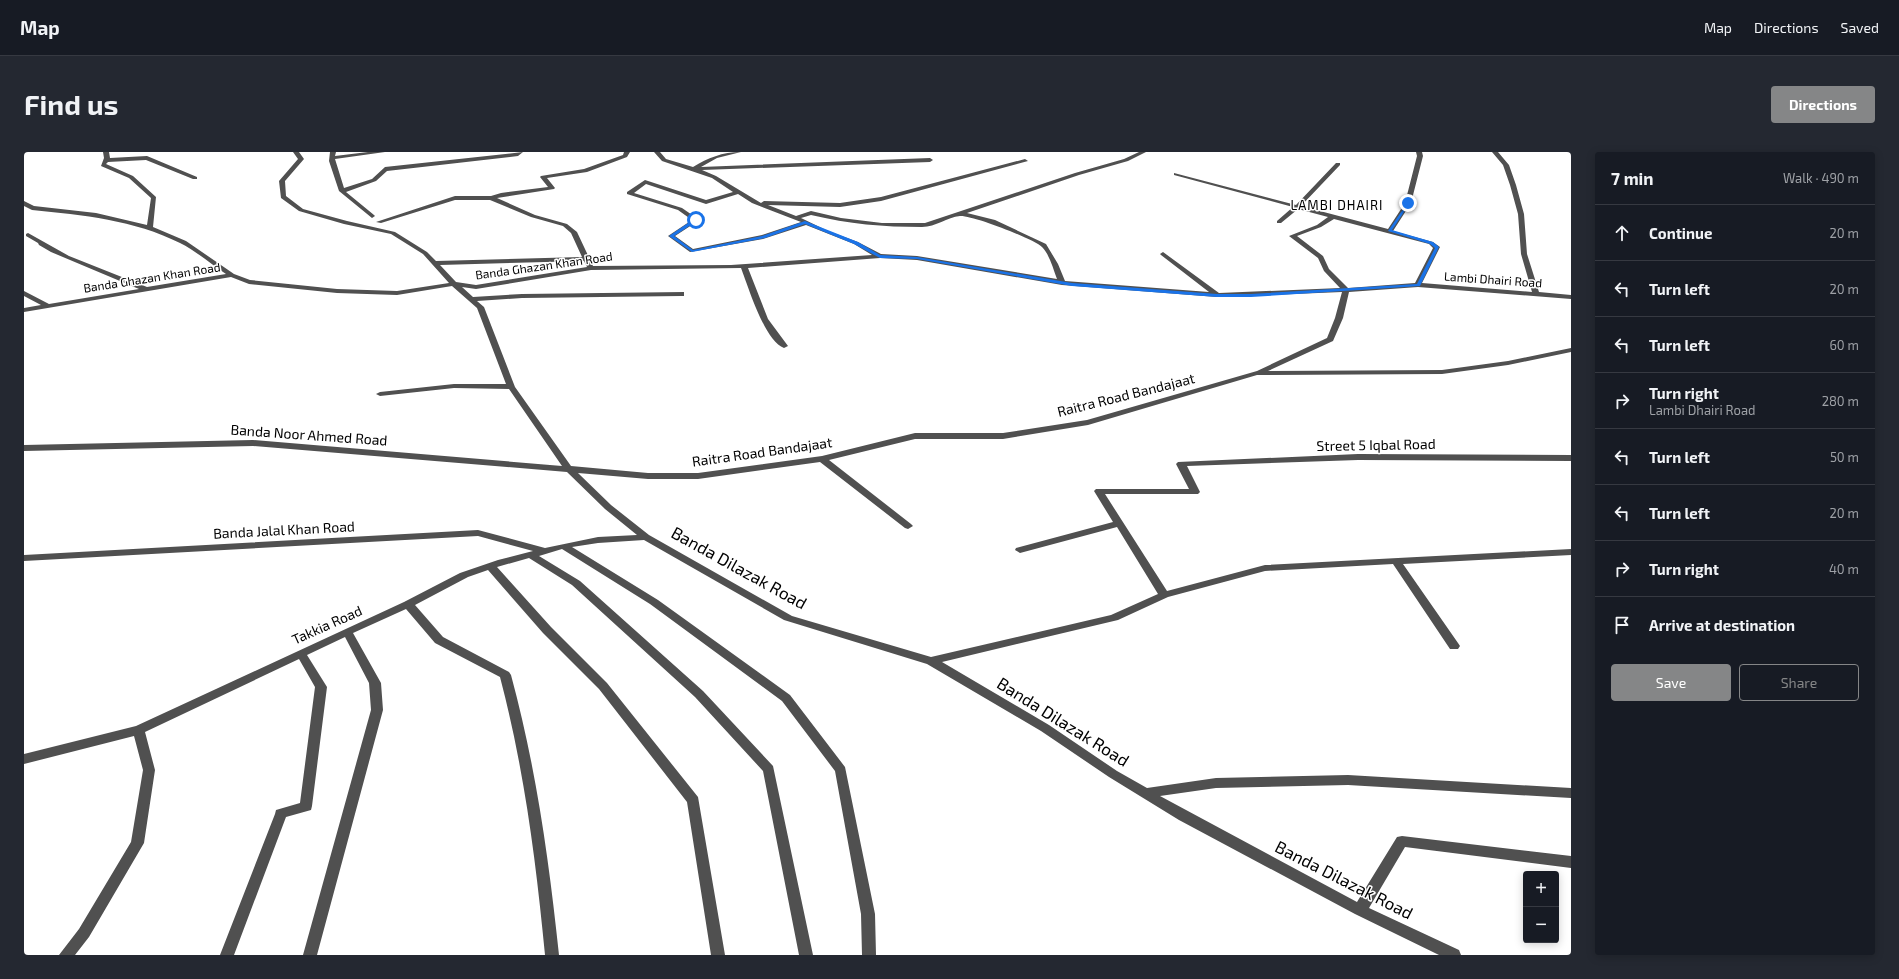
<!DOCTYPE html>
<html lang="en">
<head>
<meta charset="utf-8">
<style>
  body { margin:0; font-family:"Exo 2",sans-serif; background:#242831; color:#f1f3f6 }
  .controls { position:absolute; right:12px; bottom:12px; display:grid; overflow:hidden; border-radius:4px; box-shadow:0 2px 10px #0003 }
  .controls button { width:36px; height:36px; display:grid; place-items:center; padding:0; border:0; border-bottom:1px solid #363941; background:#171b24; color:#f1f3f6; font:20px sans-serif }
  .stop { position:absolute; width:12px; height:12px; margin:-9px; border:3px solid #1a73e8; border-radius:50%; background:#fff }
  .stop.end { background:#1a73e8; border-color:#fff; box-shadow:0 1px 4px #0008 }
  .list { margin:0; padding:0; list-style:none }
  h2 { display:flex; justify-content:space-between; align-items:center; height:52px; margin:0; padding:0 16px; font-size:17px }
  h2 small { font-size:13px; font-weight:400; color:#9ea1a6 }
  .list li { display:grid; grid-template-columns:26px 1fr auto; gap:12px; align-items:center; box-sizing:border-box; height:56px; padding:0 16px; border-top:1px solid #363941 }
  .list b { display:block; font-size:15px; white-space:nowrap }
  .list p { margin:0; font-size:13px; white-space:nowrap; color:#9ea1a6 }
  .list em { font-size:13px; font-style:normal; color:#9ea1a6 }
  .actions { display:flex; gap:8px; padding:12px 16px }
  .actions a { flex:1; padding:9px 0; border:1px solid #858687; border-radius:4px; text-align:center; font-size:14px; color:#858687 }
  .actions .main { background:#858687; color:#fff }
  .icon { flex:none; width:22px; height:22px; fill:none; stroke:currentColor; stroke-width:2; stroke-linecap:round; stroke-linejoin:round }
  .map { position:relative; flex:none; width:1547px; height:803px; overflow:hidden; border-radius:4px }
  header { display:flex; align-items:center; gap:24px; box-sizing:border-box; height:56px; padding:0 20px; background:#171b24; border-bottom:1px solid #363941 }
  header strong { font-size:19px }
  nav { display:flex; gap:22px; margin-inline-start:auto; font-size:14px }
  .intro { display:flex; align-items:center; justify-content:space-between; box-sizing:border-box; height:96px; padding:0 24px }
  h1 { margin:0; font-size:28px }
  .button { padding:10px 18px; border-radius:4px; background:#858687; color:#fff; font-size:14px; font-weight:700 }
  main { display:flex; gap:24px; padding:0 24px }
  aside { flex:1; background:#171b24; border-radius:4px; box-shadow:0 2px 10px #0003 }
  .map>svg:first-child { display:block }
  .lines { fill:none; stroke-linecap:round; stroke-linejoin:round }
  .minor { fill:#505050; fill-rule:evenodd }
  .route { fill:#1a73e8 }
  .labels { text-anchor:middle; stroke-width:3; stroke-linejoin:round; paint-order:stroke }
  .far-street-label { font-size:12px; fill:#000; stroke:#fff }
  .far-neighbourhood-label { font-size:13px; letter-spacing:1px; fill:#000; stroke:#fff }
  .street-label { font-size:14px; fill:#000; stroke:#fff }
  .near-street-label { font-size:17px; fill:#000; stroke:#fff }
</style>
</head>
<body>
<header>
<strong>Map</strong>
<nav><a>Map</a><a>Directions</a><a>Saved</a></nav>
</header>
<div class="intro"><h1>Find us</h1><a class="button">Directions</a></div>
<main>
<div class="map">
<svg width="1547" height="803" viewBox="0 0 1547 803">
  <rect width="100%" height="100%" fill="#fff"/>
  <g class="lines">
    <g class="minor">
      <path d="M 79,0 L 85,0 L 86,6 L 123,4 L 173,25 L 173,27 L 169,27 L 122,8 L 84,10 L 82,12 L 109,24 L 132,45 L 129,75 L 162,89 L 210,122 L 226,128 L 313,137 L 373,139 L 425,131 L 399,102 L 367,82 L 320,72 L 275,59 L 257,46 L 255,29 L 274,7 L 269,0 L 275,0 L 280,7 L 261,29 L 262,44 L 279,57 L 323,69 L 371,80 L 403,100 L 412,109 L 558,105 L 547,81 L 539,74 L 507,65 L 466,48 L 431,48 L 357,71 L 352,70 L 431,44 L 467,44 L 477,41 L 524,35 L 516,25 L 517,24 L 560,17 L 599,3 L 600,0 L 606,0 L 603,5 L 563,20 L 523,26 L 531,36 L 530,37 L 473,46 L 511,63 L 543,72 L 553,80 L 569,114 L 707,113 L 848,103 L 830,92 L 782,73 L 739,87 L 666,100 L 644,84 L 668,68 L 654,58 L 603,42 L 603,40 L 621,28 L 682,48 L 709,40 L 688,26 L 638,9 L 630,0 L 636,0 L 642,7 L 669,15 C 684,6 698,0 717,0 L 693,6 L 677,15 L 906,6 L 909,8 L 906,10 L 678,18 L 692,24 L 737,51 L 740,49 L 816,51 L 857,45 L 1001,7 L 1004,9 L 857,49 L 816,55 L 744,53 L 772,64 L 787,59 L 817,66 L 858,71 L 901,71 L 1051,21 L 1100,7 L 1115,0 L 1122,0 L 1104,9 L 1055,23 L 943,61 L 971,68 L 1022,92 L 1034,112 L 1041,129 L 1185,140 L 1137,103 L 1136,102 L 1139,100 L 1195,141 L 1316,136 L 1300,119 L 1294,106 L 1265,84 L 1293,73 L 1304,65 L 1274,57 L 1257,71 L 1253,71 L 1253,69 L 1269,55 L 1150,23 L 1150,21 L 1272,53 L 1312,11 L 1316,11 L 1316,13 L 1277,54 L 1364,77 L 1381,51 L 1393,4 L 1392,0 L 1398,0 L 1399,4 L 1387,51 L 1369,79 L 1409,90 L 1416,95 L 1398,131 L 1508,140 L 1497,102 L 1494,62 L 1486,33 L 1479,13 L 1468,0 L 1474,0 L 1485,13 L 1492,33 L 1500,62 L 1503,102 L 1515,140 L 1547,143 L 1547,147 L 1394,135 L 1325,140 L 1319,166 L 1309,189 L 1244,219 L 1418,218 L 1484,209 L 1547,196 L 1547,200 L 1484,213 L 1418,222 L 1233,223 L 1064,273 L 979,287 L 891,287 L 805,308 L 887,372 L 889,374 L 884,377 L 881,376 L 796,310 L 674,327 L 624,327 L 554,321 L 587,353 L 625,383 L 768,464 L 907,505 L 1087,463 L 1134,442 L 1093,375 L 996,401 L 991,398 L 992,396 L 1089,370 L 1070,339 L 1072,337 L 1165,337 L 1152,312 L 1154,310 L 1334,302 L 1547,303 L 1547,309 L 1334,308 L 1163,314 L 1176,340 L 1174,342 L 1081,342 L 1143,439 L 1241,413 L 1547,397 L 1547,403 L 1379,412 L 1434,491 L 1436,494 L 1434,497 L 1426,497 L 1369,412 L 1241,419 L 1144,445 L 1094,468 L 918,510 L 1025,573 L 1093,619 L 1123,636 L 1192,626 L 1324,623 L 1547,636 L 1547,646 L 1324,633 L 1192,636 L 1136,644 L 1333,750 L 1373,685 L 1378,684 L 1547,704 L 1547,716 L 1381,695 L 1345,756 L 1435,798 L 1437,803 L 1415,803 L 1331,762 L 1155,668 L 1085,625 L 1017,579 L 903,512 L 760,468 L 620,388 L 574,391 L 548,395 L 634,448 L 766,543 L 821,615 L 851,762 L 852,803 L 838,803 L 837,762 L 811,619 L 758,549 L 626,452 L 538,397 L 515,404 L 556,429 L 679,539 L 749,614 L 789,803 L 775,803 L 739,619 L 671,545 L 548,433 L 505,406 L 473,415 L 527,475 L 583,531 L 674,645 L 701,803 L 687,803 L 663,650 L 575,537 L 519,481 L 464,418 L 444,425 L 391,453 L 419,485 L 485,520 L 487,523 C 512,615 525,708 535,803 L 521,803 C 512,709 500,616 476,525 L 411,491 L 382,457 L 329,481 L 357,531 L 359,558 L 293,803 L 279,803 L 347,558 L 345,531 L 321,485 L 283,503 L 303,535 L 288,654 L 287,658 L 262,665 L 210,803 L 196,803 L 251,662 L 252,658 L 276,651 L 291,535 L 275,507 L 121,580 L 131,618 L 120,691 L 65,785 L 51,803 L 35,803 L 55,777 L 107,690 L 119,618 L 110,584 L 0,612 L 0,602 L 112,574 L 380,450 L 436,421 L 474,408 L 509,399 L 454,384 L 0,409 L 0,403 L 454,378 L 521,396 L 574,385 L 613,383 L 581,357 L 543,320 L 229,294 L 0,299 L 0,293 L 229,288 L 538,314 L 485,237 L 430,236 L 356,244 L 352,242 L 356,240 L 430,232 L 482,232 L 453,156 L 428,134 L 373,143 L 313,141 L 225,132 L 207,125 L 0,160 L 0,156 L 17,153 L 0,144 L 0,139 L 25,152 L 115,137 L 27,100 L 15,93 L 14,91 L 2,84 L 2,82 L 4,81 L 45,104 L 123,135 L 202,122 C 187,112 172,99 156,91 C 110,68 59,63 8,58 L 0,54 L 0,49 L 10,54 L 72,61 L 123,73 L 127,46 L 105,26 L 77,14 L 80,6 ZM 622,32 L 682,52 L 714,42 L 728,51 L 777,70 L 738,83 L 669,97 L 651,84 L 674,69 L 674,67 L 658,56 L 610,41 ZM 787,63 C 825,72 859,75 898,75 C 912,75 923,65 936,64 C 948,63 1010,87 1018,95 C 1026,103 1029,117 1033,127 L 893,104 L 857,102 L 834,90 L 804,79 L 777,66 ZM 1310,67 L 1405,92 L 1409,96 L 1391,131 L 1324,136 L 1305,117 L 1299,104 L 1273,84 L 1297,75 ZM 856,106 L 893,108 L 1038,133 L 1193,145 L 1318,140 L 1311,166 L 1303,186 L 1233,219 L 1063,268 L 979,281 L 891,281 L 798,304 L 674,321 L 624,321 L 547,314 L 491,235 L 460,155 L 453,149 L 498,146 L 657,144 L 660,144 L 660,140 L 498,142 L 449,145 L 438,135 L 452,137 L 567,118 L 717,116 C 724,134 741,190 760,196 L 764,194 L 744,167 L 724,116 ZM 560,109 L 563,115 L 452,133 L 432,130 L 416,113 Z"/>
      <path d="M 306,0 L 312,0 L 311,4 L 344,0 L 361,0 L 311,7 L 320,36 L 348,27 L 361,15 L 499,0 L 494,4 L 363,19 L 352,29 L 322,40 L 350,63 L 351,64 L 348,66 L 315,39 L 305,9 Z"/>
    </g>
  </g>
  <path class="route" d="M 1384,50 L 1386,51 L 1368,78 L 1409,90 L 1415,95 L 1396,134 L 1227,145 L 1193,145 L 1048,134 L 893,107 L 856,106 L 830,92 L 781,72 L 741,86 L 668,100 L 645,84 L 670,67 L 673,67 L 673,69 L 650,84 L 669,98 L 738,84 L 781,69 L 834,90 L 856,103 L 893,105 L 1048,131 L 1193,142 L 1227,142 L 1393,132 L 1411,96 L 1406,92 L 1364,79 Z"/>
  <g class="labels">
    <g class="far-street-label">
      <text transform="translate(520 114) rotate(-8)" y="4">Banda Ghazan Khan Road</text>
      <text transform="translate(128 126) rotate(-9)" y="4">Banda Ghazan Khan Road</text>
      <text transform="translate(1469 128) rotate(4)" y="4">Lambi Dhairi Road</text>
    </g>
    <g class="far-neighbourhood-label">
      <text x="1313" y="58">LAMBI DHAIRI</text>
    </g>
    <g class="street-label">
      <text transform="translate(1102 243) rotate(-14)" y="5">Raitra Road Bandajaat</text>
      <text transform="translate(285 283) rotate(4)" y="5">Banda Noor Ahmed Road</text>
      <text transform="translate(1352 293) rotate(-1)" y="5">Street 5 Iqbal Road</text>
      <text transform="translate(738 300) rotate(-8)" y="5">Raitra Road Bandajaat</text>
      <text transform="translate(260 378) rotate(-3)" y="5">Banda Jalal Khan Road</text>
      <text transform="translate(303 473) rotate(-24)" y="5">Takkia Road</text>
    </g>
    <g class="near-street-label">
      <text transform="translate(715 416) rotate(29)" y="6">Banda Dilazak Road</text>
      <text transform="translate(1039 570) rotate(32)" y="6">Banda Dilazak Road</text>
      <text transform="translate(1320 728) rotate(27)" y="6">Banda Dilazak Road</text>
    </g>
  </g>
</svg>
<div class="controls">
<button>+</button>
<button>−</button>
</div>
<div class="stop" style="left:672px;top:68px"></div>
<div class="stop end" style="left:1384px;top:51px"></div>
</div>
<aside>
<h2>7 min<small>Walk · 490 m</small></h2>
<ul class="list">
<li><svg class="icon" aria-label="ahead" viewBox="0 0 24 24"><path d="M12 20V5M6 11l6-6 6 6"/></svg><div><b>Continue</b></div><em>20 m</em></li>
<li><svg class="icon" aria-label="left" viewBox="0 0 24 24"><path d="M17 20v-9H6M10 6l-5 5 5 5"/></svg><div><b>Turn left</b></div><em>20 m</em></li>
<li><svg class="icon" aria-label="left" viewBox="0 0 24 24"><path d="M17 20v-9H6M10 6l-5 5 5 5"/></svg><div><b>Turn left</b></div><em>60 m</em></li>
<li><svg class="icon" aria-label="right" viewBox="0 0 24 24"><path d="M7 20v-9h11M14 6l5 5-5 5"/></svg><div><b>Turn right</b><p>Lambi Dhairi Road</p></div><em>280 m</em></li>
<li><svg class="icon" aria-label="left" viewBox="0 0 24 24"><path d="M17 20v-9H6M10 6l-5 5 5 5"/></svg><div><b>Turn left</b></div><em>50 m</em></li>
<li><svg class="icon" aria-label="left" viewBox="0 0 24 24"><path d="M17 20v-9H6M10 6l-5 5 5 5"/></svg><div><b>Turn left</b></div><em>20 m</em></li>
<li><svg class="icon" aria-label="right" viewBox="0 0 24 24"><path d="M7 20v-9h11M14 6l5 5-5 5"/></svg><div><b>Turn right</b></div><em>40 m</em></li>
<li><svg class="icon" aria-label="arrive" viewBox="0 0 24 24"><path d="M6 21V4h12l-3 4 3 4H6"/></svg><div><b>Arrive at destination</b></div></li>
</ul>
<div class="actions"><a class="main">Save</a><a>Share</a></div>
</aside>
</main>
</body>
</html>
